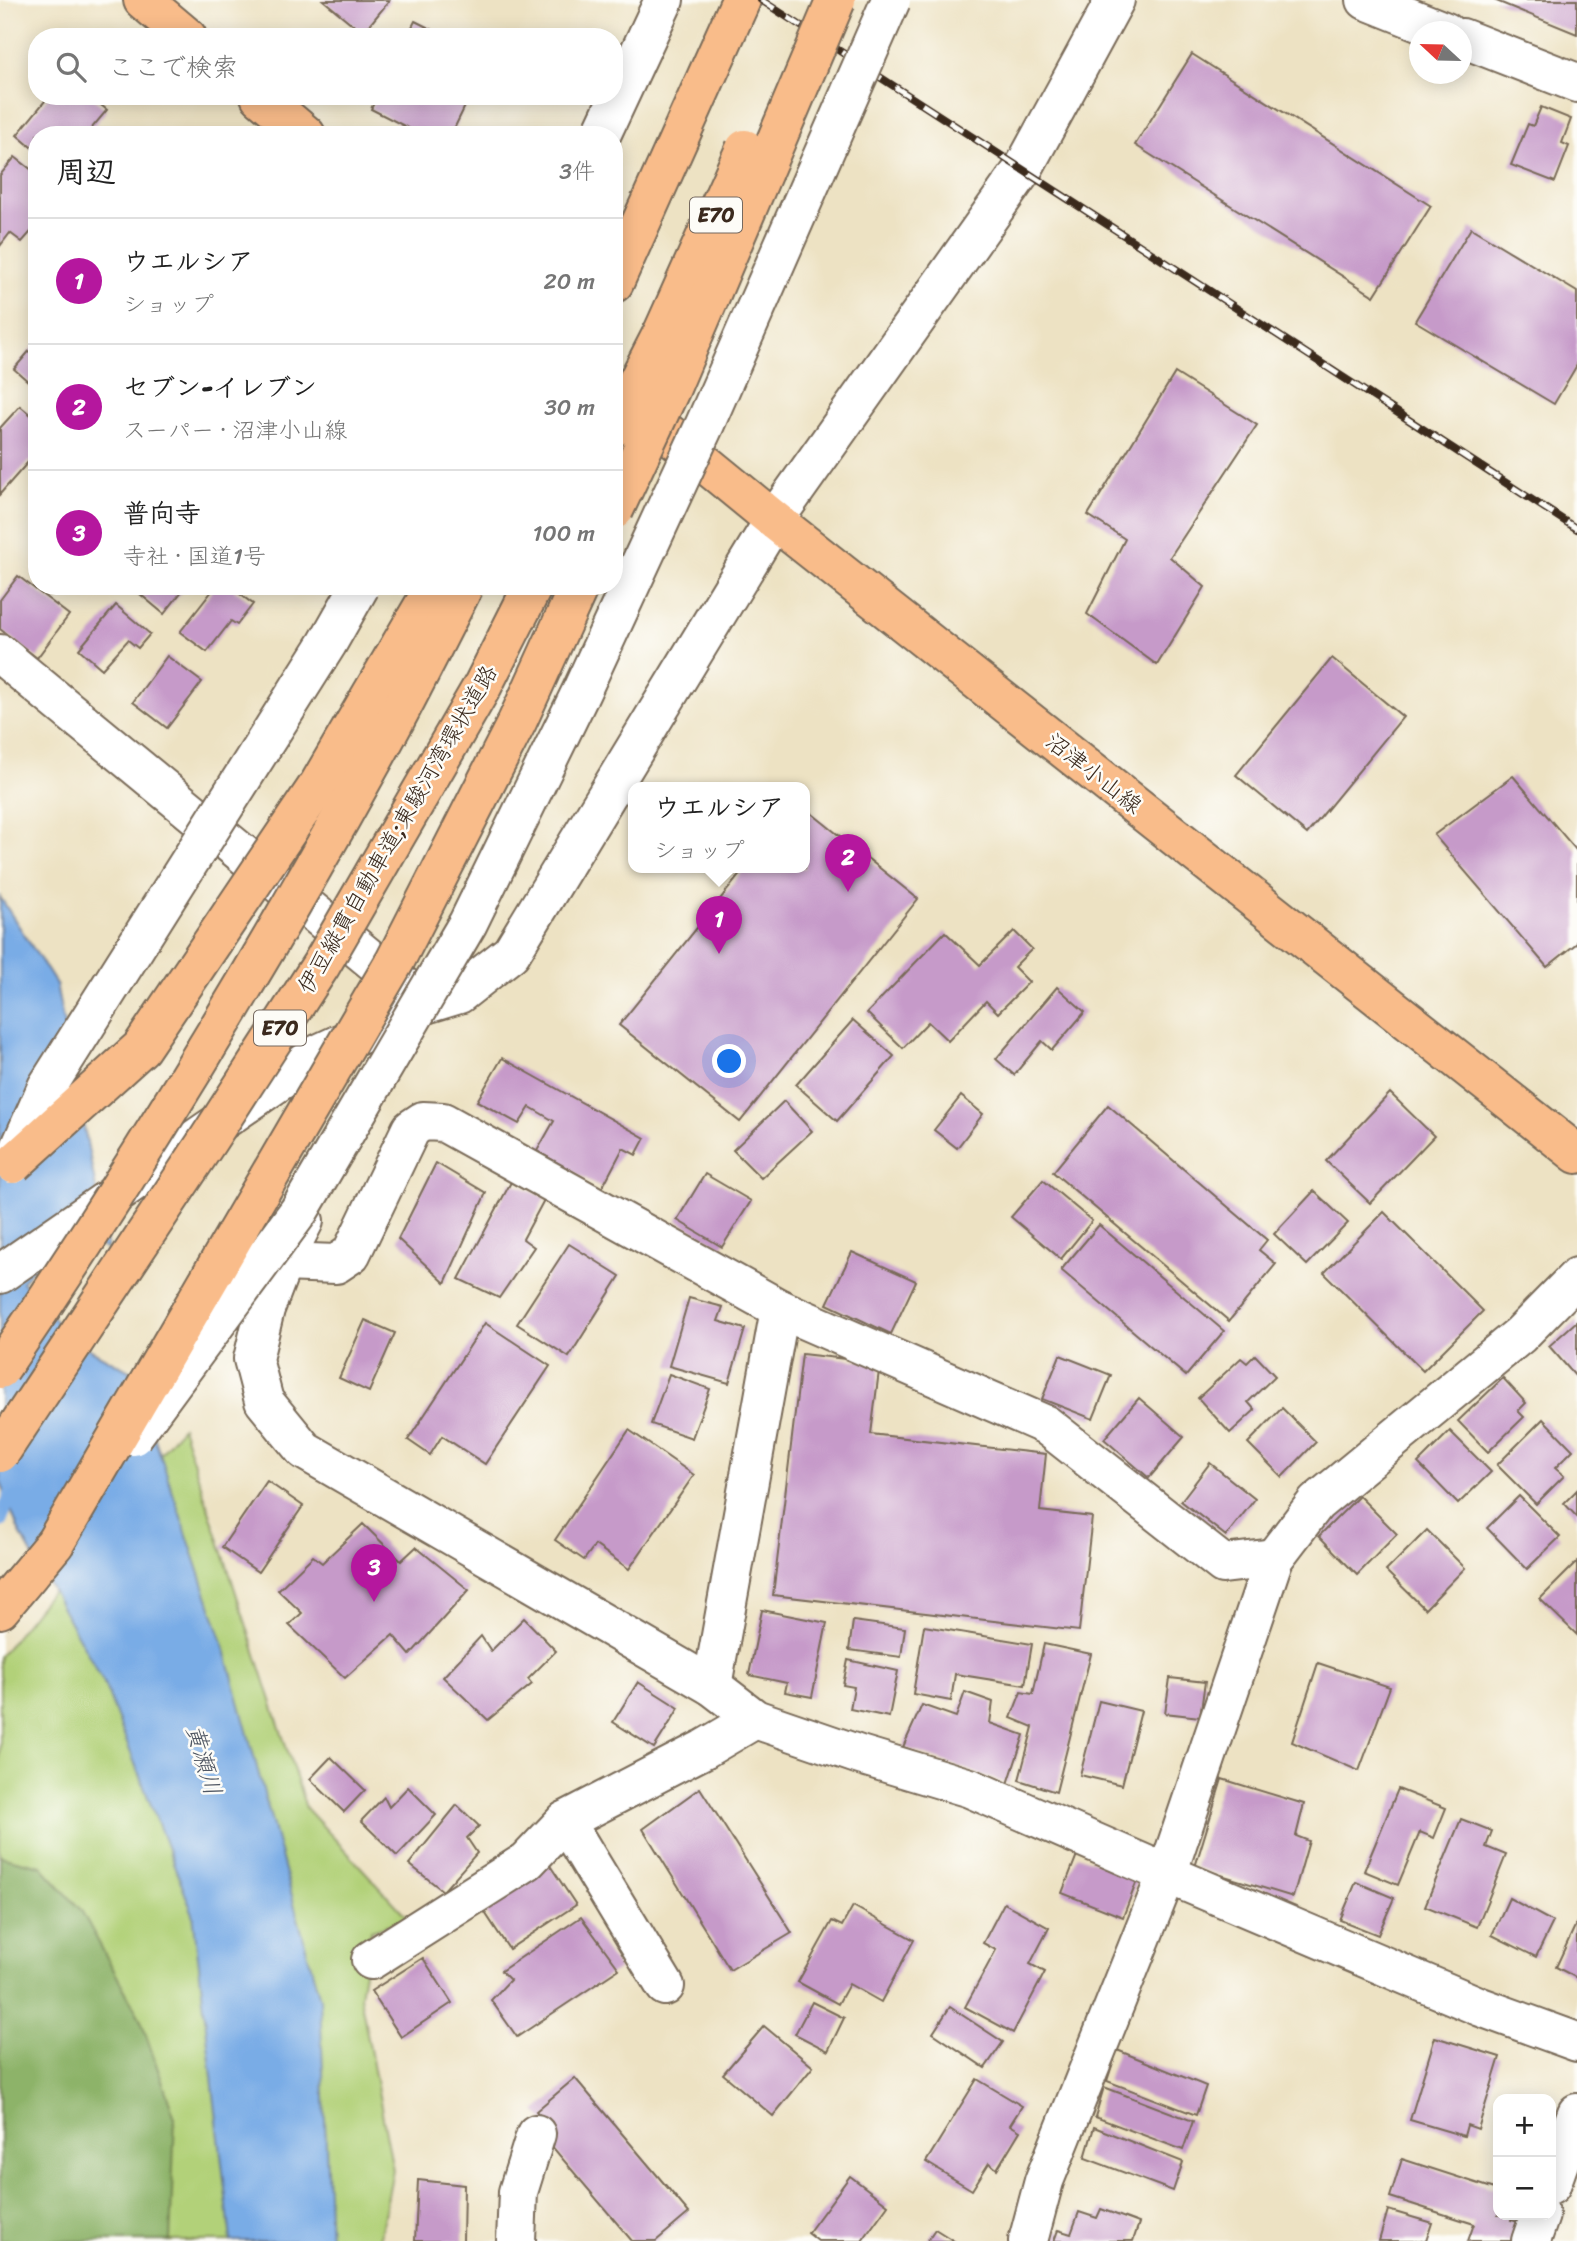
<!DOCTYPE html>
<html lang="ja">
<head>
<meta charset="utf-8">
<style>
  body { margin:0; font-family:Sriracha,"Klee One",sans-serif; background:#f2f2f2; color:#222 }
  .controls { position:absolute; right:21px; bottom:21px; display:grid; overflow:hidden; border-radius:14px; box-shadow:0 4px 18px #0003 }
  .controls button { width:63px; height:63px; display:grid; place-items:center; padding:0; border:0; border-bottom:2px solid #e0e0e0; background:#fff; color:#222; font:35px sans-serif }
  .compass { position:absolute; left:1409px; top:21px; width:63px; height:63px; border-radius:50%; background:#fff; box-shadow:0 4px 18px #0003; rotate:292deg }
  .you { position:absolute; left:730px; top:1062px; width:24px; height:24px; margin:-18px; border:5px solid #fff; border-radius:50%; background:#1a73e8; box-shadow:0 0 0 10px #1a73e833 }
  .badge { display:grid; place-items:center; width:46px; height:46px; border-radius:50%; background:#b5179e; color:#fff; font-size:23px; font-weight:700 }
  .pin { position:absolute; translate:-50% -58px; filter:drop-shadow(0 2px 4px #0008) }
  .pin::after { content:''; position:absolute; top:37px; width:24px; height:21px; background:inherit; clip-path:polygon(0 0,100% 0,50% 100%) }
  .popup { position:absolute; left:628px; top:782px; width:182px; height:91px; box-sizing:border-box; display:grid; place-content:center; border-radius:14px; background:#fff; filter:drop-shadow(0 2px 5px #0005); font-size:23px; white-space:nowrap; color:#767676 }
  .popup b { font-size:26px; color:#222 }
  .popup::after { content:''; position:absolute; left:50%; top:100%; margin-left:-14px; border:14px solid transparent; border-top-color:#fff }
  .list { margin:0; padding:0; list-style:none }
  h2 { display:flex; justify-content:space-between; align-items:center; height:91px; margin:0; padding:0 28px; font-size:30px }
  h2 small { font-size:23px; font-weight:400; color:#767676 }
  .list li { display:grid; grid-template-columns:46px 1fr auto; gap:21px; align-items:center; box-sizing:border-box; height:126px; padding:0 28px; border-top:2px solid #e0e0e0 }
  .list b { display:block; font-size:26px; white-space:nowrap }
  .list p { margin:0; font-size:23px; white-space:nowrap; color:#767676 }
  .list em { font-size:23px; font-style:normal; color:#767676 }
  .icon { flex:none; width:38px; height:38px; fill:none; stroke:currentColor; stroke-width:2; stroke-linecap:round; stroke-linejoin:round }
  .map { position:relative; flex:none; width:1577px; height:2241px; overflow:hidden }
  .search { position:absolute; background:#fff; box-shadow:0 4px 18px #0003; left:28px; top:28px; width:595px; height:77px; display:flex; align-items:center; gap:18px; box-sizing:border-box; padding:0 24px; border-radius:28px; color:#767676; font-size:26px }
  .panel { position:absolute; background:#fff; box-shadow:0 4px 18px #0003; left:28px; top:126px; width:595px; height:469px; border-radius:28px }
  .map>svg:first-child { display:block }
  .green { fill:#b2d179; stroke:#767e4c; stroke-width:2 }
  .forest { fill:#8db369; stroke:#646e44; stroke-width:2 }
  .water { fill:#79ace6; stroke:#5a6b82; stroke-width:2 }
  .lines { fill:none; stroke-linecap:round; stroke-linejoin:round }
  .stream { stroke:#79ace6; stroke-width:14 }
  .building { fill:#c69ac9 }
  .minor-casing { stroke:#796a58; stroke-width:42 }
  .major-casing { stroke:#796a58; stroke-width:42 }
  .highway-casing { stroke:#796a58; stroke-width:42 }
  .minor { stroke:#fff; stroke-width:38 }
  .major { stroke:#f9bc8a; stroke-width:38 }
  .highway { stroke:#f9bc8a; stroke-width:38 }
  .rail-casing { stroke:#3b2a1e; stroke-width:8 }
  .rail { stroke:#fdfcf7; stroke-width:5; stroke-dasharray:16; stroke-linecap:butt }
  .minor-bridge-casing { stroke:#796a58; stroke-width:42; stroke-linecap:butt }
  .highway-bridge-casing { stroke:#796a58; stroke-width:42; stroke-linecap:butt }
  .minor-bridge { stroke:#fff; stroke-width:38 }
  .highway-bridge { stroke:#f9bc8a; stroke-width:38 }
  .labels { text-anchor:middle; stroke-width:5; stroke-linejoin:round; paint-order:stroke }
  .shield { fill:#fdfcf7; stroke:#75695f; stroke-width:2 }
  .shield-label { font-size:21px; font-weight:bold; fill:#3b2a1e }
  .street-label { font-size:23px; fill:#3b2a1e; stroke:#fdfcf7 }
  .water-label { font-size:24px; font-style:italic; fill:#515864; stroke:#fdfcf7 }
</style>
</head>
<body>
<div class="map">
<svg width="1577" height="2241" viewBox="0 0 1577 2241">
  <rect width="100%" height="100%" fill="#fdfcf7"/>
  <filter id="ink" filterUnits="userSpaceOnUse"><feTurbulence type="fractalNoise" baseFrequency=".0143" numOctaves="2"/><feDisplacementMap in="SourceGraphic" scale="14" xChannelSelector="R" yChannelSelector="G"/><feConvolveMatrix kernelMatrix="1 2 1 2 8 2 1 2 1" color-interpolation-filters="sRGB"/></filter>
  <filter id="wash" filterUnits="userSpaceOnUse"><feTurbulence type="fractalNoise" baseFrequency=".00686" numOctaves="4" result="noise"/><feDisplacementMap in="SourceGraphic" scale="28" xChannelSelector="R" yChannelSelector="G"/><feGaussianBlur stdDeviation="1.57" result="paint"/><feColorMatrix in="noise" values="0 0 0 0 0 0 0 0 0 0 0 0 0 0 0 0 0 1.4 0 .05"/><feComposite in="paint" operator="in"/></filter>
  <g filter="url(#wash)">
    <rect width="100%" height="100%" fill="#ede2c3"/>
    <path class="green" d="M 182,1427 L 306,1808 L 409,1919 L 371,1930 L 360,1996 L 393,2170 L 379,2241 L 0,2241 L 0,1656 Z"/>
    <path class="forest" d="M 0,1856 L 41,1866 L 81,1910 L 140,2018 L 175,2118 L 170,2241 L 0,2241 Z"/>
    <path class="water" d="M 0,897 L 56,984 L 108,1250 L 66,1229 L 22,1282 L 71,1339 L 133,1373 L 224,1646 L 320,1999 L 330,2241 L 231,2241 L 193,1914 L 103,1681 L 19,1531 L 0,1480 Z"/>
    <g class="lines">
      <path class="stream" d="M 0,1521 L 15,1485"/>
    </g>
    <g id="blocks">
      <g class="building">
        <path d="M 323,0 L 390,0 L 363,33 Z"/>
        <path d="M 1494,0 L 1577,0 L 1577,34 Z"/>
        <path d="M 415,21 L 447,37 L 407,37 Z"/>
        <path d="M 1192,54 L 1431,206 L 1374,296 L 1135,145 Z"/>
        <path d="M 49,96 L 90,96 L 107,110 L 86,135 L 37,135 L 37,152 L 17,135 Z"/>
        <path d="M 377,96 L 470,96 L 451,135 L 422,135 L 371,109 Z"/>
        <path d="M 1541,107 L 1571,119 L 1562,143 L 1569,146 L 1555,182 L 1511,165 L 1528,124 L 1533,126 Z"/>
        <path d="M 15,157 L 37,174 L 37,225 L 22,242 L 10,233 L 0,246 L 0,175 Z"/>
        <path d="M 1471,228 L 1577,292 L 1577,365 L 1554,404 L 1415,321 Z"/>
        <path d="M 37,342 L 37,389 L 14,369 Z"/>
        <path d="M 1175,373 L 1257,425 L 1170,557 L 1205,587 L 1157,665 L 1087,614 L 1125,539 L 1088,515 Z"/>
        <path d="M 20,406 L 37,420 L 37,468 L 29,461 L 0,494 L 0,428 Z"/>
        <path d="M 18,576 L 69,615 L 37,658 L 0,629 L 0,600 Z"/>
        <path d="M 136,586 L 186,586 L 164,614 L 134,589 Z"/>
        <path d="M 216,586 L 229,586 L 253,604 L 237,625 L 231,621 L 207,652 L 180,632 Z"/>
        <path d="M 116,605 L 150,634 L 138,648 L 128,640 L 102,669 L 79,649 Z"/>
        <path d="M 167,656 L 202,682 L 167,728 L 133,702 Z"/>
        <path d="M 1332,658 L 1403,717 L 1307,834 L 1236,775 Z"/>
        <path d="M 1513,776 L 1577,851 L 1577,943 L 1547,967 L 1434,835 Z"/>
        <path d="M 805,808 L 918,899 L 740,1122 L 619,1025 L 745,868 L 805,868 Z"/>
        <path d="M 1014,931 L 1032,949 L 1014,967 L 1029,982 L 998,1013 L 986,1001 L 948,1041 L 928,1022 L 903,1048 L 867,1013 L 945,932 L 980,965 Z"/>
        <path d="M 1057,987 L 1085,1012 L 1052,1050 L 1042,1041 L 1014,1075 L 996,1059 Z"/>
        <path d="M 853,1020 L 894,1056 L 837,1121 L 796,1085 Z"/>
        <path d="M 502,1058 L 645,1138 L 636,1155 L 623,1148 L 602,1188 L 537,1151 L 554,1121 L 530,1107 L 519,1124 L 477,1101 Z"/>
        <path d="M 1390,1093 L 1434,1136 L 1370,1203 L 1326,1161 Z"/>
        <path d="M 961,1096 L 983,1114 L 957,1148 L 934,1130 Z"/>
        <path d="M 784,1101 L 812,1131 L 761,1178 L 733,1150 Z"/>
        <path d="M 1108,1105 L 1267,1240 L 1259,1250 L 1276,1264 L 1229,1321 L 1053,1172 Z"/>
        <path d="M 436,1163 L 486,1193 L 445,1283 L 398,1239 Z"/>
        <path d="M 705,1174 L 751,1201 L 722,1247 L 677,1220 Z"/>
        <path d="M 1043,1180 L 1092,1221 L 1061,1259 L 1011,1217 Z"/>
        <path d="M 511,1182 L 545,1198 L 523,1239 L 534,1247 L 499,1298 L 459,1279 Z"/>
        <path d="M 1314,1191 L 1348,1223 L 1307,1265 L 1274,1234 Z"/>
        <path d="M 1384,1212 L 1483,1311 L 1423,1371 L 1324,1273 Z"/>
        <path d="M 1099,1225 L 1224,1331 L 1186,1376 L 1061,1270 Z"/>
        <path d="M 569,1244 L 620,1276 L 569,1357 L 517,1324 Z"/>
        <path d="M 852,1252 L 916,1281 L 891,1334 L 827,1304 Z"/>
        <path d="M 689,1298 L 723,1307 L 718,1321 L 745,1329 L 729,1383 L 669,1366 Z"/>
        <path d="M 365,1320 L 395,1333 L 369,1392 L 339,1378 Z"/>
        <path d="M 1577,1321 L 1577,1378 L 1549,1346 Z"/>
        <path d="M 485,1323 L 550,1366 L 485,1464 L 442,1436 L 430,1455 L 408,1440 Z"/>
        <path d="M 802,1354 L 880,1363 L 871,1434 L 1046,1454 L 1040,1511 L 1092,1517 L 1079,1631 L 773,1595 Z"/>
        <path d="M 1060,1355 L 1111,1375 L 1093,1419 L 1042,1399 Z"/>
        <path d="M 1255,1355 L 1275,1376 L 1248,1402 L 1255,1410 L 1230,1433 L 1198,1398 L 1241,1358 L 1247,1363 Z"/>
        <path d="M 669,1374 L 710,1389 L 692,1438 L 651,1424 Z"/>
        <path d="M 1503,1378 L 1526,1403 L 1518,1411 L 1524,1417 L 1488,1452 L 1458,1421 Z"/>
        <path d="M 1139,1398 L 1184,1437 L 1149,1478 L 1104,1439 Z"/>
        <path d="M 1282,1408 L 1316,1442 L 1282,1477 L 1248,1443 Z"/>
        <path d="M 1543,1419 L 1573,1450 L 1555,1468 L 1564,1476 L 1536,1504 L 1497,1465 Z"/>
        <path d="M 629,1430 L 694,1475 L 629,1569 L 595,1545 L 584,1560 L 555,1540 Z"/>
        <path d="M 1450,1431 L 1491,1472 L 1458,1504 L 1418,1463 Z"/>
        <path d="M 1210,1463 L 1255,1499 L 1226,1536 L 1181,1501 Z"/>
        <path d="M 267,1481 L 303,1506 L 258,1572 L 222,1547 Z"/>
        <path d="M 1577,1490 L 1577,1517 L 1564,1503 Z"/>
        <path d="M 1359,1496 L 1397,1534 L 1357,1575 L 1319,1536 Z"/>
        <path d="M 1519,1496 L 1560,1537 L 1527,1569 L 1487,1528 Z"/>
        <path d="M 363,1524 L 401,1561 L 416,1547 L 469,1590 L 410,1655 L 393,1635 L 345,1678 L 289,1625 L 302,1613 L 278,1590 L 313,1556 L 322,1563 Z"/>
        <path d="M 1427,1530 L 1465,1568 L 1425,1609 L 1386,1571 Z"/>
        <path d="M 1577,1562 L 1577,1635 L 1540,1599 Z"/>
        <path d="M 762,1610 L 827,1623 L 812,1697 L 785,1692 L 787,1683 L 749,1675 Z"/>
        <path d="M 524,1618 L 556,1651 L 528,1679 L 532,1684 L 488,1720 L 443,1677 L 481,1636 L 491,1651 Z"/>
        <path d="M 853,1621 L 905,1628 L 901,1657 L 849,1650 Z"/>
        <path d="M 924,1626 L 1032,1644 L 1025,1685 L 955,1674 L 951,1701 L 913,1694 Z"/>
        <path d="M 1044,1644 L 1091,1654 L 1056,1792 L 1019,1780 L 1033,1727 L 1011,1718 L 1021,1692 L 1033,1694 Z"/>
        <path d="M 848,1660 L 898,1671 L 889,1717 L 850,1709 L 854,1687 L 843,1685 Z"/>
        <path d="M 1318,1663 L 1390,1687 L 1359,1771 L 1292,1742 Z"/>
        <path d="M 1170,1678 L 1205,1682 L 1200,1717 L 1165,1713 Z"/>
        <path d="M 638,1682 L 679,1708 L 654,1748 L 613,1722 Z"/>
        <path d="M 965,1692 L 993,1702 L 990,1723 L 1024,1735 L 1008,1784 L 903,1747 L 922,1705 L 956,1717 Z"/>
        <path d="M 1099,1701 L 1141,1711 L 1122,1785 L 1080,1775 Z"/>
        <path d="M 331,1757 L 365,1790 L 344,1812 L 310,1779 Z"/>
        <path d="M 1222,1779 L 1304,1804 L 1296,1836 L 1309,1841 L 1293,1897 L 1195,1867 Z"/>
        <path d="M 408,1787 L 436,1815 L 397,1856 L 361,1821 L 384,1797 L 389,1807 Z"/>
        <path d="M 700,1788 L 792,1933 L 730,1970 L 643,1829 Z"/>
        <path d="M 1398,1789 L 1446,1808 L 1434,1838 L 1420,1832 L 1398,1885 L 1364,1871 Z"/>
        <path d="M 457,1805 L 479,1826 L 467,1838 L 477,1853 L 443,1891 L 409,1864 Z"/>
        <path d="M 1461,1819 L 1492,1831 L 1486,1847 L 1506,1855 L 1477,1927 L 1425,1906 Z"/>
        <path d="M 1077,1855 L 1138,1878 L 1123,1917 L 1062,1893 Z"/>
        <path d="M 549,1864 L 576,1905 L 509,1949 L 482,1908 Z"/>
        <path d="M 1356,1882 L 1394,1898 L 1378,1935 L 1340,1920 Z"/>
        <path d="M 1509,1898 L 1553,1922 L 1536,1957 L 1492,1935 Z"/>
        <path d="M 1004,1903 L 1049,1928 L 1030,1964 L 1045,1972 L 1013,2033 L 965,2007 L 996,1950 L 983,1943 Z"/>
        <path d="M 853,1906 L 914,1940 L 881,2002 L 849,1984 L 838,2004 L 798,1982 L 832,1921 L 842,1926 Z"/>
        <path d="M 581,1917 L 619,1969 L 517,2037 L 491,2000 L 510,1980 L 501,1971 Z"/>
        <path d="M 1577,1922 L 1577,1978 L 1556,1967 Z"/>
        <path d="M 423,1958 L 452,2003 L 401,2037 L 371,1991 Z"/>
        <path d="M 812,2002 L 844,2018 L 828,2051 L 795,2034 Z"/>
        <path d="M 950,2007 L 1003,2042 L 985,2068 L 933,2033 Z"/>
        <path d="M 764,2026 L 813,2067 L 773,2116 L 723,2074 Z"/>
        <path d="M 1435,2037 L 1500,2057 L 1478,2129 L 1467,2125 L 1464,2136 L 1410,2120 Z"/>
        <path d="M 1117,2050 L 1206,2086 L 1196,2115 L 1107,2081 Z"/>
        <path d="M 575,2078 L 689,2213 L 656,2241 L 632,2241 L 549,2143 L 556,2133 L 536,2111 Z"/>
        <path d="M 977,2079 L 1022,2106 L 1010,2125 L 1020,2131 L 997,2169 L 989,2163 L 972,2190 L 926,2162 Z"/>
        <path d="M 1104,2087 L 1193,2121 L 1183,2150 L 1095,2117 Z"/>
        <path d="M 1094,2127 L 1183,2162 L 1173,2191 L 1085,2158 Z"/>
        <path d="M 1402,2159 L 1498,2190 L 1498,2215 L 1512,2215 L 1511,2220 L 1523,2223 L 1517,2241 L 1468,2241 L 1474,2224 L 1390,2197 Z"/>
        <path d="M 850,2176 L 888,2205 L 862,2241 L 818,2241 L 808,2233 Z"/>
        <path d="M 418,2180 L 464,2185 L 463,2241 L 415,2241 Z"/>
        <path d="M 1101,2209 L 1139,2223 L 1133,2241 L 1054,2241 L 1058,2230 L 1071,2234 L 1079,2212 L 1097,2218 Z"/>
        <path d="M 1388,2210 L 1432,2223 L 1426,2241 L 1379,2241 Z"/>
        <path d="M 935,2229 L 954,2241 L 927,2241 Z"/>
      </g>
    </g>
  </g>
  <g filter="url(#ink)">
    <use href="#blocks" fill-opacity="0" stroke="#796a58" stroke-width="2"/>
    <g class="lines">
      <defs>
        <g id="minor">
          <path d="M 1366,0 L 1446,32"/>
          <path d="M 1462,38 L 1577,83"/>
          <path d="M 601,135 L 664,0"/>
          <path d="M 0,654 L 414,995"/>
          <path d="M 304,1221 L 283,1262 L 265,1309 L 253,1359 L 264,1401 L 304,1450 L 712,1686 L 755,1719 L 860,1755 L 970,1788 L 1167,1874 L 1481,2007 L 1577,2042"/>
          <path d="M 283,1262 L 336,1264 L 351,1254 L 411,1129 L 423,1121 L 443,1122 L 780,1309 L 1046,1425 L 1223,1564 L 1274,1558"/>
          <path d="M 0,1274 L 320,1053 L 426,1004 L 459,994 L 511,953 L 774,520 L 1023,169 L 1115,0"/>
          <path d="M 712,1686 L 780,1309"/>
          <path d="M 371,1960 L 527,1861 L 565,1821"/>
          <path d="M 665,1986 L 565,1821 L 704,1749 L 755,1719"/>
          <path d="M 1551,2185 L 1577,2113"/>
          <path d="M 516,2241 L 518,2192 L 536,2134"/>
          <path d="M 1028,2241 L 1044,2181 L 1167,1874 L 1274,1558 L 1316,1503 L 1520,1335 L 1577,1277"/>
          <path d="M 1531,2241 L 1540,2215"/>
        </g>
        <g id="major">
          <path d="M 143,0 L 187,37"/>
          <path d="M 260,96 L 306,135"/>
          <path d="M 630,402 L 774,520 L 1577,1154"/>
        </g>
        <g id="highway">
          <path d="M 614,283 L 741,0"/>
          <path d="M 0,1609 L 55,1543"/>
        </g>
      </defs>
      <use href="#minor" class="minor-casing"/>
      <use href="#major" class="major-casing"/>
      <use href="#highway" class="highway-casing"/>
      <use href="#minor" class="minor"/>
      <use href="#major" class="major"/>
      <use href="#highway" class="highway"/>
      <defs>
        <path id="rail" d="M 761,0 L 1577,529"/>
      </defs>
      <use href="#rail" class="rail-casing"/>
      <use href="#rail" class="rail"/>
      <defs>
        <g id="minor-bridge">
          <path d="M 13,1164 L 47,1087 L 327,644 L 360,586"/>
          <path d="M 133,1436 L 299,1211 L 468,923 L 581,692 L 705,424 L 891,0"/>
        </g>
        <g id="highway-bridge">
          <path d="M 614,427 L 663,332 L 745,149"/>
          <path d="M 614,510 L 671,388 L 836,0"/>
          <path d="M 13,1164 L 141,1048 L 319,784 L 435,586"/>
          <path d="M 0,1369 C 135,1171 260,965 376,755 C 407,700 435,642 464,586"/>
          <path d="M 0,1453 L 208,1140 L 321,965 L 483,685 L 533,586"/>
          <path d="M 55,1543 L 395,961 L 517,722 L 579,586"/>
        </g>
      </defs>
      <use href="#minor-bridge" class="minor-bridge-casing"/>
      <use href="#highway-bridge" class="highway-bridge-casing"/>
      <use href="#minor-bridge" class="minor-bridge"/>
      <use href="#highway-bridge" class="highway-bridge"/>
    </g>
  </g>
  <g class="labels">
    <g class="shield">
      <rect x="690" y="197.5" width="52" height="35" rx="5"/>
      <rect x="254" y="1010.5" width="52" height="35" rx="5"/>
    </g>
    <g class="shield-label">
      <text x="716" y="222">E70</text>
      <text x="280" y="1035">E70</text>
    </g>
    <g class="street-label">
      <text transform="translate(1094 773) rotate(38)" y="8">沼津小山線</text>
      <text transform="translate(397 829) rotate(-60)" y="8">伊豆縦貫自動車道;東駿河湾環状道路</text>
    </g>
    <g class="water-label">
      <text transform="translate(204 1760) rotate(74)" y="8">黄瀬川</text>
    </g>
  </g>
</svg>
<div class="controls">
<button>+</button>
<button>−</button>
</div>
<svg class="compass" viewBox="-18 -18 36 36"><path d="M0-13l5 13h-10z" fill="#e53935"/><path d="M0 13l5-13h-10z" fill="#767676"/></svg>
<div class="you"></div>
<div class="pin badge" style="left:719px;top:954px">1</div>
<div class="popup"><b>ウエルシア</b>ショップ</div>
<div class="pin badge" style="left:848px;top:892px">2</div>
<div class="pin badge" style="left:374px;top:1602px">3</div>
<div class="search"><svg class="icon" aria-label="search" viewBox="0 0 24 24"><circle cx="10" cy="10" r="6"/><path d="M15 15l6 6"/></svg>ここで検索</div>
<section class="panel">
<h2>周辺<small>3件</small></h2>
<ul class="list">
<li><span class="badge">1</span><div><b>ウエルシア</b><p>ショップ</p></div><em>20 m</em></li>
<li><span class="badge">2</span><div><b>セブン-イレブン</b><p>スーパー · 沼津小山線</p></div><em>30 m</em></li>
<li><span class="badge">3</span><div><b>普向寺</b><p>寺社 · 国道1号</p></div><em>100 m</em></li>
</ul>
</section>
</div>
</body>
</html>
